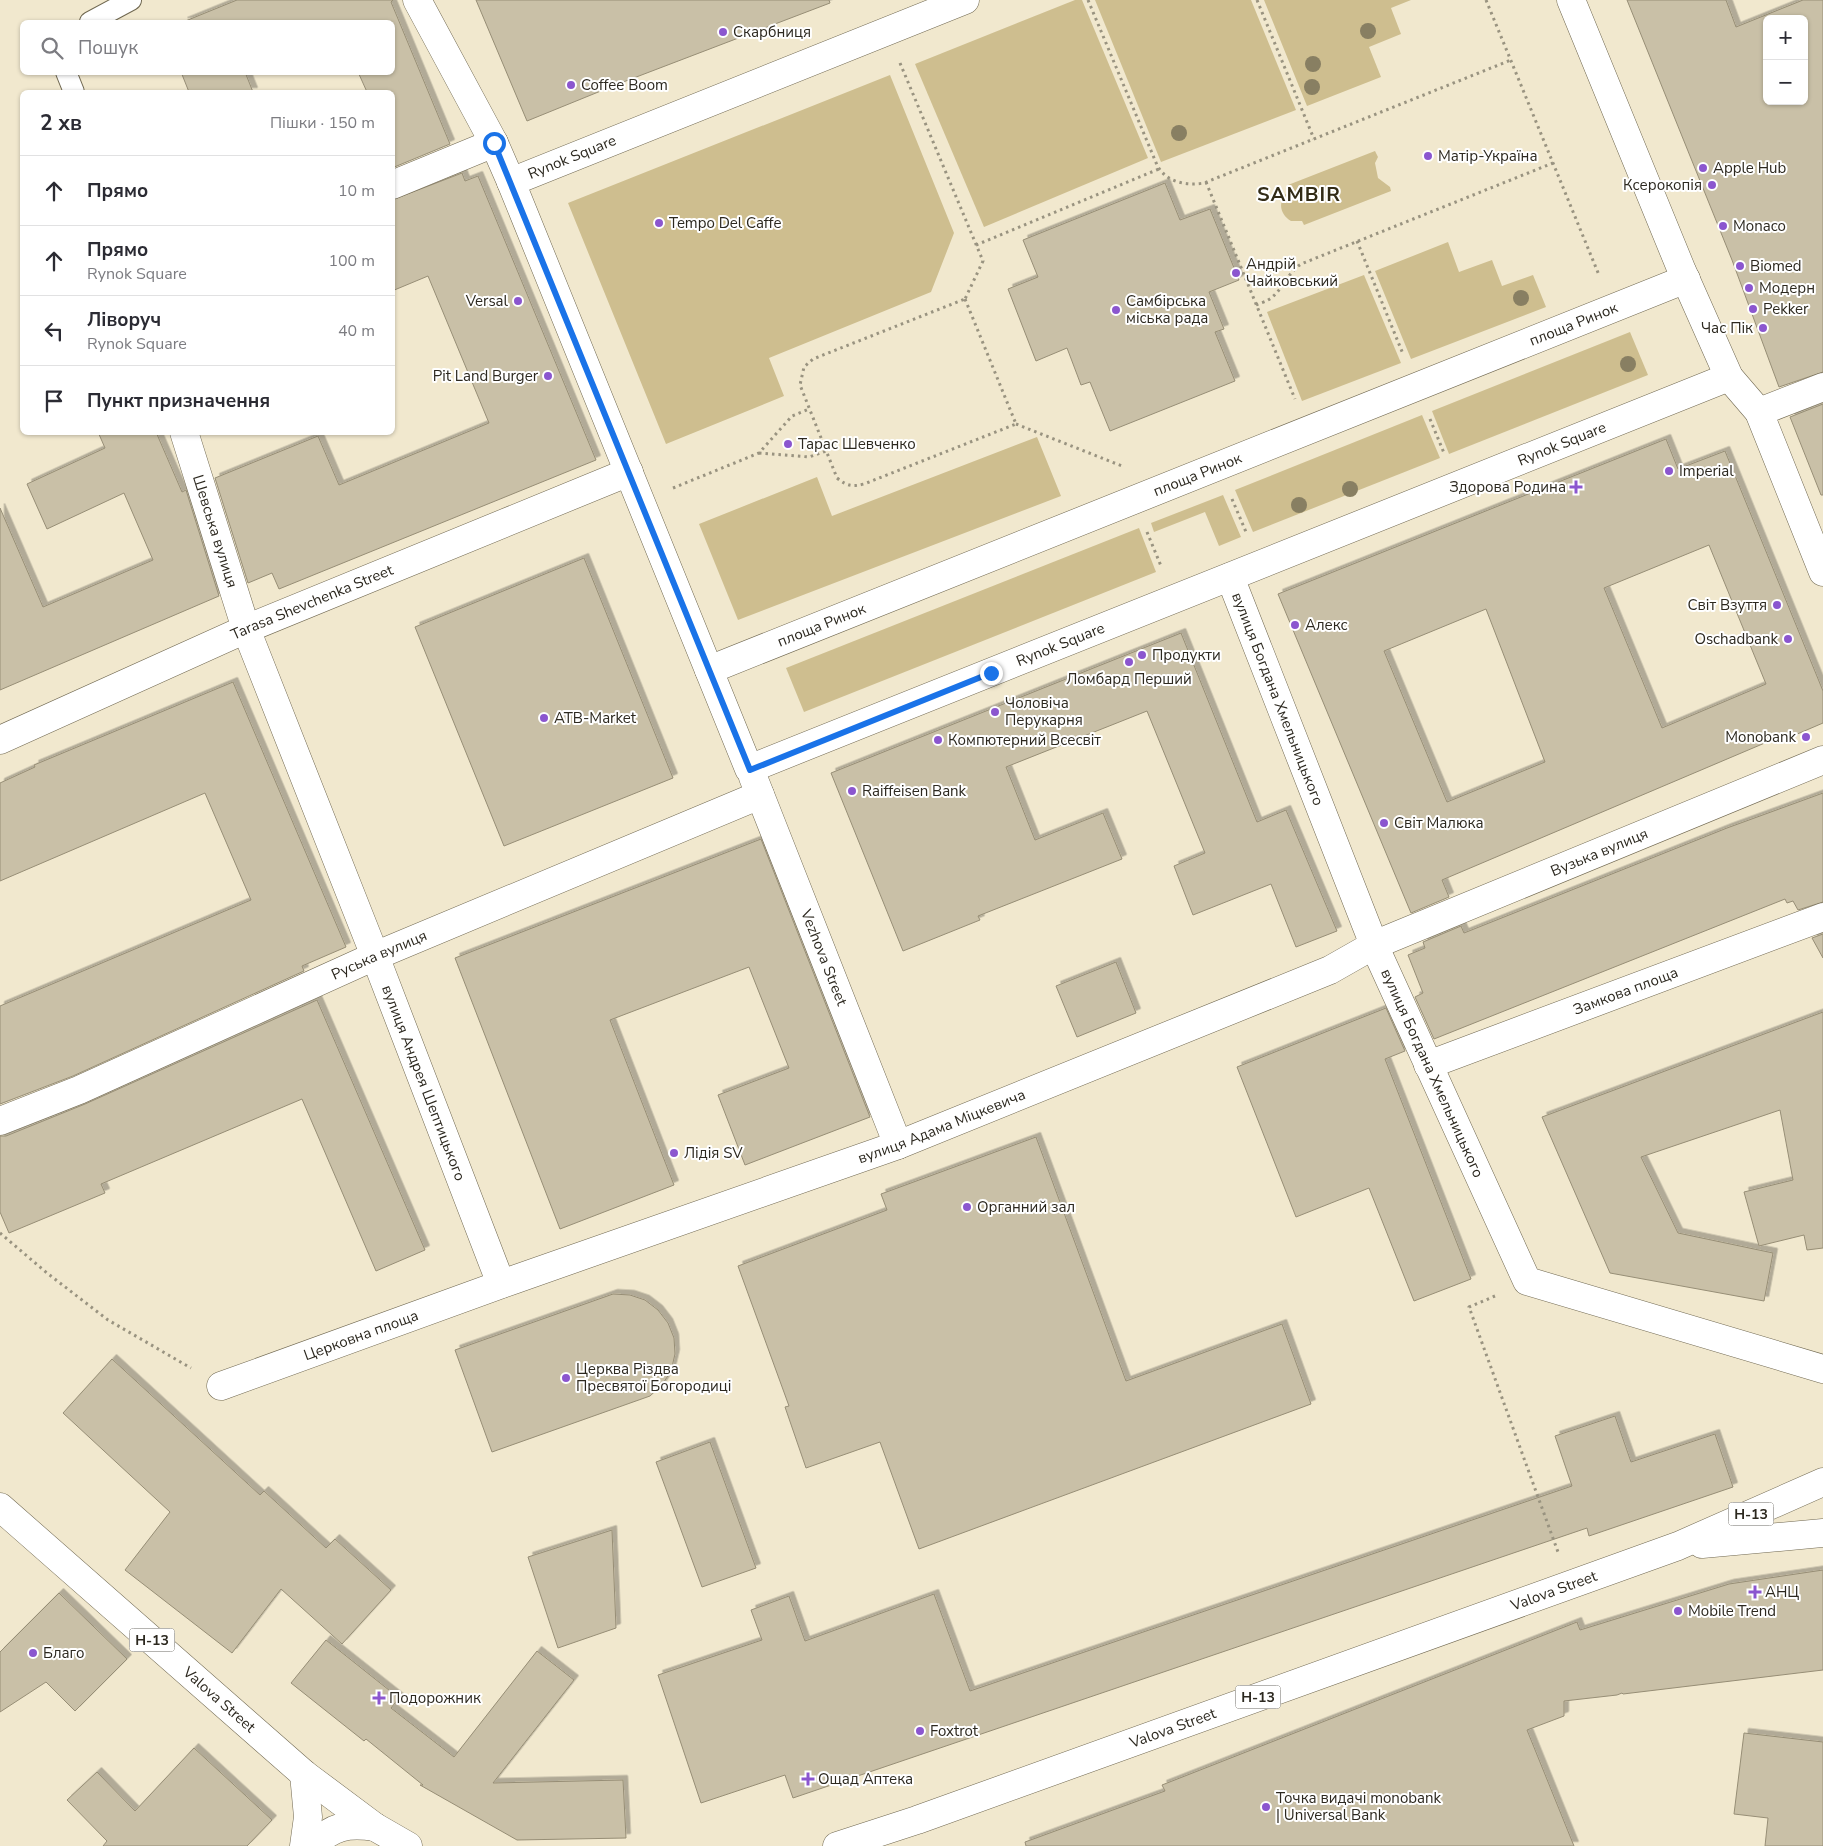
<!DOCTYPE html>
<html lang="uk">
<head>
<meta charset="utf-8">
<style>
  body { margin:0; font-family:"Nunito Sans",sans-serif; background:#f2f2f3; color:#2b2b33 }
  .controls { position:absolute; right:15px; top:15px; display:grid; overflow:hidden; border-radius:8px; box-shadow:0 1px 4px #0004 }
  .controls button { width:45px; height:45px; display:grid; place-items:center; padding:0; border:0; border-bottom:1px solid #e1e1e2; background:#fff; color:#2b2b33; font:25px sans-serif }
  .stop { position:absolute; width:15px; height:15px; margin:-11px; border:4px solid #1a73e8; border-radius:50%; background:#fff }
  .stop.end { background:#1a73e8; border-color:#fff; box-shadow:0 1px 5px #0008 }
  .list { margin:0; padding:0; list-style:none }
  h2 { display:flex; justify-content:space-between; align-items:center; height:65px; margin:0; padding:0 20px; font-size:21px }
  h2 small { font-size:16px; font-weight:400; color:#7c7c81 }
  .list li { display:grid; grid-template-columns:32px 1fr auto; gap:15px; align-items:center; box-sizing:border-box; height:70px; padding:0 20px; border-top:1px solid #e1e1e2 }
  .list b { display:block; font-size:19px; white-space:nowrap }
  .list p { margin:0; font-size:16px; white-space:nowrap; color:#7c7c81 }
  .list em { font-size:16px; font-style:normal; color:#7c7c81 }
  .icon { flex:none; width:28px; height:28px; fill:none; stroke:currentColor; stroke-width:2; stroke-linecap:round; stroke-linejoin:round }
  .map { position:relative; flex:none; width:1823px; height:1846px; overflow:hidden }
  .search { position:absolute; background:#fff; box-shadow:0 1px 4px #0004; left:20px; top:20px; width:375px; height:55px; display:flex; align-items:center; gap:12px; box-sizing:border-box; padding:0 18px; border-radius:8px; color:#7c7c81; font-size:19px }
  .panel { position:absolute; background:#fff; box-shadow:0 1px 4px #0004; left:20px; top:90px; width:375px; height:345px; border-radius:8px }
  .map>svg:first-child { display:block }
  .green { fill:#cebe8f }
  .building { fill:#c9c0a7; stroke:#978e76; fill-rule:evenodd; filter:url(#shadow) }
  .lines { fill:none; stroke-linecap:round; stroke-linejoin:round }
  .lane-casing { stroke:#706851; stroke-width:22 }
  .street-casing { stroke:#706851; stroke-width:29 }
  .primary-casing { stroke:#706851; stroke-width:29 }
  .path { stroke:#999380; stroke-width:3; stroke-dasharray:2.5 4; stroke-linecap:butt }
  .lane { stroke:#fff; stroke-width:20 }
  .street { stroke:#fff; stroke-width:28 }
  .primary { stroke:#fff; stroke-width:28 }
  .tree { fill:#887f62 }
  .route { stroke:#1a73e8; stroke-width:6 }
  .poi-dot { fill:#8b56cf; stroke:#fff; stroke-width:2 }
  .labels { text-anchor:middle; stroke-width:4; stroke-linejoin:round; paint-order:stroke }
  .shield { fill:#fff; stroke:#6b6862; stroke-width:1 }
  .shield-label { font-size:14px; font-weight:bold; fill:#2c281f }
  .poi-label { font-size:15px; fill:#2c281f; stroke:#fff; text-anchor:start }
  .street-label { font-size:15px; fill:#2c281f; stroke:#fff }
  .district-label { font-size:20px; font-weight:bold; letter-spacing:1px; fill:#322b16; stroke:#fff }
</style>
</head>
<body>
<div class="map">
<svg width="1823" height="1846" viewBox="0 0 1823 1846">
  <defs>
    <filter id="shadow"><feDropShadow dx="4.5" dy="-4.5" stdDeviation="0" flood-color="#0004"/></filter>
  </defs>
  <rect width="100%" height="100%" fill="#f1e8ce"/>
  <g class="green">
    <path d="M 1075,0 L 1082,0 L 1148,158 L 984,227 L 915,64 Z"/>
    <path d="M 1095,0 L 1251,0 L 1296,110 L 1161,162 Z"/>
    <path d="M 1264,0 L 1411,0 L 1391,8 L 1401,34 L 1369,47 L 1381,77 L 1307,106 Z"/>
    <path d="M 890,75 L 954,233 L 931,292 L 769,358 L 784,396 L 666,444 L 568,203 Z"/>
    <path d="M 1375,151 L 1378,157 L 1375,163 L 1378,178 L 1390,187 L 1391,191 L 1304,225 L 1302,221 L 1291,221 C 1278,213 1278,199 1290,190 L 1288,185 Z"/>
    <path d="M 1448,242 L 1459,272 L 1492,260 L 1502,286 L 1533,275 L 1546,307 L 1411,359 L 1375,271 Z"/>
    <path d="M 1364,275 L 1401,363 L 1302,401 L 1267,312 Z"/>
    <path d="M 1630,332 L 1648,375 L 1449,454 L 1432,411 Z"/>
    <path d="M 1422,415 L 1440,458 L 1253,532 L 1235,490 Z"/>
    <path d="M 1037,437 L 1061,496 L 738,620 L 699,524 L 817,477 L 832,516 Z"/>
    <path d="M 1223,495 L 1241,537 L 1219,546 L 1205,512 L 1154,532 L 1151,523 Z"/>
    <path d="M 1139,528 L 1156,572 L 804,712 L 786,668 Z"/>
  </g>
  <g class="building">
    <path d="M 237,0 L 393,0 L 391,2 L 450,144 L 392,168 L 392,92 L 367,92 L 358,72 L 392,72 L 392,22 L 183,22 Z"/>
    <path d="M 476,0 L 829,0 L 830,3 L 618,84 L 527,121 Z"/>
    <path d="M 1627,0 L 1726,0 L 1736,27 L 1803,0 L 1823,0 L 1823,372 L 1779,387 L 1732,260 ZM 1767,19 L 1804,19 L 1804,101 L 1767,101 Z"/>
    <path d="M 181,72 L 245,72 L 253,92 L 189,92 Z"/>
    <path d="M 462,173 L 465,181 L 478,176 L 596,460 L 279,589 L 272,573 L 248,583 L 215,478 L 318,436 L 339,485 L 489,423 L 428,276 L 392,291 L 392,200 Z"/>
    <path d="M 1165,183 L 1180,220 L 1210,209 L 1239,280 L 1209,292 L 1224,329 L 1215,332 L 1235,381 L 1110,431 L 1090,382 L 1081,385 L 1067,348 L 1036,361 L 1008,289 L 1038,277 L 1023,240 Z"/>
    <path d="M 1823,404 L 1823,495 L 1821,495 L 1790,417 Z"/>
    <path d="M 98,432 L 156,432 L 182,492 L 186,490 L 219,596 L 0,690 L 0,508 L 43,607 L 153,560 L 124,493 L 47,529 L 27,484 L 105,448 Z"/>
    <path d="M 1666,439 L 1678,469 L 1725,451 L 1823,691 L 1823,723 L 1788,738 L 1786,734 L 1442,880 L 1449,897 L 1411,913 L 1278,594 ZM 1709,545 L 1766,684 L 1662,728 L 1604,588 ZM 1486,609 L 1545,762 L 1447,802 L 1384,651 Z"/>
    <path d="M 584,558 L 673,778 L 504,846 L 415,627 Z"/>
    <path d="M 1181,633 L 1257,822 L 1286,810 L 1337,931 L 1296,947 L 1271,884 L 1193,915 L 1174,866 L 1205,853 L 1147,711 L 1006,767 L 1035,840 L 1103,813 L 1122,859 L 978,916 L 980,920 L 903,951 L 831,773 Z"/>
    <path d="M 233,682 L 346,947 L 302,966 L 304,971 L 73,1076 L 0,1104 L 0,1006 L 251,900 L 205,793 L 0,881 L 0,783 L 35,767 L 34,765 Z"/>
    <path d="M 1823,793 L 1823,902 L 1798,910 L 1793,901 L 1787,903 L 1785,899 L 1434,1039 L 1415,997 L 1423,993 L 1408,955 L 1425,948 L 1423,942 L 1461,926 L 1464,933 L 1727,828 Z"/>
    <path d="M 761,839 L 870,1117 L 745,1165 L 718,1095 L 789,1068 L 749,967 L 610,1020 L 674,1185 L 560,1229 L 455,958 Z"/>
    <path d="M 1823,934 L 1823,958 L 1812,938 Z"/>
    <path d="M 1116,962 L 1136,1013 L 1077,1037 L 1056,986 Z"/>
    <path d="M 317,1000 L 425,1250 L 376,1271 L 302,1099 L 101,1184 L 105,1193 L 9,1233 L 0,1212 L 0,1136 L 6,1136 L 85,1104 Z"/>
    <path d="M 1386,1008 L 1405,1051 L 1385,1059 L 1471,1279 L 1414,1301 L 1369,1188 L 1296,1217 L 1237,1067 Z"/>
    <path d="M 1823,1012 L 1823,1248 L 1807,1250 L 1804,1235 L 1759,1246 L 1744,1192 L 1793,1180 L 1780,1110 L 1641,1157 L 1678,1233 L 1773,1253 L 1764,1301 L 1610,1273 L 1542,1117 Z"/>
    <path d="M 1036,1137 L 1126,1381 L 1282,1324 L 1311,1404 L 919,1549 L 880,1442 L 806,1468 L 785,1407 L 789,1406 L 738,1266 L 887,1210 L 881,1194 Z"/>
    <path d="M 613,1294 L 630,1295 L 645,1300 L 658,1310 L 668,1323 L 674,1338 L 675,1354 L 671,1371 L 662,1385 L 650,1396 L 492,1452 L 455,1350 Z"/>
    <path d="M 112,1359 L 260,1495 L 264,1491 L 326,1548 L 335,1539 L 391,1590 L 342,1644 L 281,1589 L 232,1653 L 125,1570 L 170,1512 L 63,1413 Z"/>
    <path d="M 1615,1416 L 1631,1462 L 1715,1434 L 1733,1487 L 1589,1536 L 1587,1528 L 793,1798 L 785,1775 L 701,1803 L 658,1675 L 762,1640 L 751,1610 L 789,1596 L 805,1641 L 934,1594 L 970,1691 L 1572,1486 L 1555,1436 Z"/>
    <path d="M 710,1442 L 756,1568 L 702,1587 L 656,1462 Z"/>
    <path d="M 612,1530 L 616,1628 L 558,1648 L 528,1557 Z"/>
    <path d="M 1823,1570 L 1823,1670 L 1623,1694 L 1622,1693 L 1617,1695 L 1564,1701 L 1564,1716 L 1527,1730 L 1574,1846 L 1026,1846 L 1025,1842 L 1165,1791 L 1162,1785 L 1577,1622 L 1580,1630 L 1729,1584 Z"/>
    <path d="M 59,1593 L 127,1659 L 75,1711 L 46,1682 L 0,1712 L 0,1652 Z"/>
    <path d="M 326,1640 L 399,1698 L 391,1708 L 454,1757 L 537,1651 L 574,1680 L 493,1783 L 623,1780 L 626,1838 L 517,1840 L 420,1785 L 423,1785 L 366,1739 L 364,1741 L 291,1683 Z"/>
    <path d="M 1744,1733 L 1823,1742 L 1823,1846 L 1765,1846 L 1768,1818 L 1734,1814 Z"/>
    <path d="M 194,1748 L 272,1820 L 247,1846 L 103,1846 L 107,1841 L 67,1800 L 97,1772 L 135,1811 Z"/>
  </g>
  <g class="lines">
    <defs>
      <g id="lane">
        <path d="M 90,22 L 131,0"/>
        <path d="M 66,72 L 74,92"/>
      </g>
      <g id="street">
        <path d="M 417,0 L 494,143 L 511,182"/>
        <path id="s1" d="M 965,0 L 511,182 L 749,769 L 1729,377"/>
        <path d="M 1571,0 L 1682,271 L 1729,377 L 1759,412 L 1823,572"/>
        <path d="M 392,185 L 494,143"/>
        <path d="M 1759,412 L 1823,387"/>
        <path id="s2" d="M 184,432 L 246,629 L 375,956 L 501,1284"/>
        <path id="s3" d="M 1230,577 L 1374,945 L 1527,1281 L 1823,1369"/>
        <path id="s4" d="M 709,670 L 1686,279"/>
        <path id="s5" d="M 0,740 L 246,629 L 629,472"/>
        <path id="s6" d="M 753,777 L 898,1145"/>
        <path id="s7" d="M 1428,1065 L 1823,917"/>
        <path id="s8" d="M 0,1121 L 79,1090 L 375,956 L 760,795"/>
        <path id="s9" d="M 221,1386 L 516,1279 L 898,1145 L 1330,970 L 1374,945 L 1823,760"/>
      </g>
      <g id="primary">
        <path id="s10" d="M 0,1507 L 304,1774 L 375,1827 L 408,1846"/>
        <path d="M 1702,1544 L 1823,1533"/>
        <path d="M 304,1774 L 308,1817 L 304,1846"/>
        <path d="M 312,1846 C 333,1826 347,1823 375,1827"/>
        <path id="s11" d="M 837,1846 L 917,1820 L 1678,1546 L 1823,1482"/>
      </g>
    </defs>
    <use href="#lane" class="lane-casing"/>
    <use href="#street" class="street-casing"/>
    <use href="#primary" class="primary-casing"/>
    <g class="path">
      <path d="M 1088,0 L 1157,165 C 1166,182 1185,186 1204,183 L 1511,60"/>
      <path d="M 1257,0 L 1314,139"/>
      <path d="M 1486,0 L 1599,275"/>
      <path d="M 900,63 L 983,261 L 965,299"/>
      <path d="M 1206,182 L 1295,399"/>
      <path d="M 1357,241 L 1403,354"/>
      <path d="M 976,245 L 1159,169"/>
      <path d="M 965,299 L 1016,424 L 864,484 C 852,487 847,486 837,478 L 800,385 L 804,367 L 813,359 Z"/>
      <path d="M 1256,305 C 1260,303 1265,302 1268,300 C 1282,292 1287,273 1301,264 L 1553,163"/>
      <path d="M 1430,419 L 1444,453"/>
      <path d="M 1016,424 L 1122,466"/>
      <path d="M 759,453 L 809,457 L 826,451"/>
      <path d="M 673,488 L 759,453 L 792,416 L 809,409"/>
      <path d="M 1232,499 L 1246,532"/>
      <path d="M 1147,532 L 1161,566"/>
      <path d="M 0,1233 L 47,1273 L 108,1320 L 191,1368"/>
      <path d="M 1495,1296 L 1469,1307 L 1558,1552"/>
    </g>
    <use href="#lane" class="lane"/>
    <use href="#street" class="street"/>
    <use href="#primary" class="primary"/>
  </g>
  <g class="tree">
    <circle cx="1368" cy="31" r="8"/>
    <circle cx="1313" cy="64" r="8"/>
    <circle cx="1312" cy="87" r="8"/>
    <circle cx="1179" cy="133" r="8"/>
    <circle cx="1521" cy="298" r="8"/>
    <circle cx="1628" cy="364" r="8"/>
    <circle cx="1350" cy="489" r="8"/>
    <circle cx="1299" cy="505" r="8"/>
  </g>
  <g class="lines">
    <path class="route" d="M 494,143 L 750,770 L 991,673"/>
  </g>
  <g class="poi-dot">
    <circle cx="723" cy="32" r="5"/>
    <circle cx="571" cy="85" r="5"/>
    <circle cx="1428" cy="156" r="5"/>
    <circle cx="1703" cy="168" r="5"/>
    <circle cx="1712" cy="185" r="5"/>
    <circle cx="659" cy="223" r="5"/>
    <circle cx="1723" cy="226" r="5"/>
    <circle cx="1740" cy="266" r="5"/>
    <circle cx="1236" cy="273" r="5"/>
    <circle cx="1749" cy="288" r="5"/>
    <circle cx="518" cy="301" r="5"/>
    <circle cx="1753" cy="309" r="5"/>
    <circle cx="1116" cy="310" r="5"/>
    <circle cx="1763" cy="328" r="5"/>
    <circle cx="548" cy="376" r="5"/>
    <circle cx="788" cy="444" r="5"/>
    <circle cx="1669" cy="471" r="5"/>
    <path d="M1573.5 479.5h5v5h5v5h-5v5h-5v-5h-5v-5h5z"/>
    <circle cx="1777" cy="605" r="5"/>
    <circle cx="1295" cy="625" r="5"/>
    <circle cx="1788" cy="639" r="5"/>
    <circle cx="1142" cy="655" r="5"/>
    <circle cx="1129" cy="662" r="5"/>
    <circle cx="995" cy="712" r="5"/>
    <circle cx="544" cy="718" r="5"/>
    <circle cx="1806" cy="737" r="5"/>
    <circle cx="938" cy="740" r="5"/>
    <circle cx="852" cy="791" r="5"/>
    <circle cx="1384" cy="823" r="5"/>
    <circle cx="674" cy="1153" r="5"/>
    <circle cx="967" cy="1207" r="5"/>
    <circle cx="566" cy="1378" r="5"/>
    <path d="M1752.5 1584.5h5v5h5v5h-5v5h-5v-5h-5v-5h5z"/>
    <circle cx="1678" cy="1611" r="5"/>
    <circle cx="33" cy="1653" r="5"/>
    <path d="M376.5 1690.5h5v5h5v5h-5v5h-5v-5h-5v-5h5z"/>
    <circle cx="920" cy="1731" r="5"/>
    <path d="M805.5 1771.5h5v5h5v5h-5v5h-5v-5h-5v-5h5z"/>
    <circle cx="1266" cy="1807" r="5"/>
  </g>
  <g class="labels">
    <g class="shield">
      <rect x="1728.5" y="1502.5" width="45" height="23" rx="4"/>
      <rect x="129.5" y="1628.5" width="45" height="23" rx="4"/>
      <rect x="1235.5" y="1685.5" width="45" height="23" rx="4"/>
    </g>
    <g class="shield-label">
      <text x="1751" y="1519">Н-13</text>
      <text x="152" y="1645">Н-13</text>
      <text x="1258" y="1702">Н-13</text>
    </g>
    <g class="poi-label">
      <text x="733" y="37">Скарбниця</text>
      <text x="581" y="90">Coffee Boom</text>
      <text x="1438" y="161">Матір-Україна</text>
      <text x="1713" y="173">Apple Hub</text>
      <text x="1702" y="190" text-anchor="end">Ксерокопія</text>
      <text x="669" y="228">Tempo Del Caffe</text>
      <text x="1733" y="231">Monaco</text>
      <text x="1246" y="269">Андрій<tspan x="1246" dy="17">Чайковський</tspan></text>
      <text x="1750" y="271">Biomed</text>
      <text x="1759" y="293">Модерн</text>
      <text x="508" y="306" text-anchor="end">Versal</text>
      <text x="1126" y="306">Самбірська<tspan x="1126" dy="17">міська рада</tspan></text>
      <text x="1763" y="314">Pekker</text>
      <text x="1753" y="333" text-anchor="end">Час Пік</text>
      <text x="538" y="381" text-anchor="end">Pit Land Burger</text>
      <text x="798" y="449">Тарас Шевченко</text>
      <text x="1679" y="476">Imperial</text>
      <text x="1566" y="492" text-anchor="end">Здорова Родина</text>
      <text x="1767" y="610" text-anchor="end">Світ Взуття</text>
      <text x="1305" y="630">Алекс</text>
      <text x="1778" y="644" text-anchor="end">Oschadbank</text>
      <text x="1152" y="660">Продукти</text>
      <text x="1129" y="684" text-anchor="middle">Ломбард Перший</text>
      <text x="1005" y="708">Чоловіча<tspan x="1005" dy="17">Перукарня</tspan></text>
      <text x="554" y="723">ATB-Market</text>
      <text x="1796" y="742" text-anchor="end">Monobank</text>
      <text x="948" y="745">Компютерний Всесвіт</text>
      <text x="862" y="796">Raiffeisen Bank</text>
      <text x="1394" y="828">Світ Малюка</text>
      <text x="684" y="1158">Лідія SV</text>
      <text x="977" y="1212">Органний зал</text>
      <text x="576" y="1374">Церква Різдва<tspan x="576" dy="17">Пресвятої Богородиці</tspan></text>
      <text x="1765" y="1597">АНЦ</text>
      <text x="1688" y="1616">Mobile Trend</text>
      <text x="43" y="1658">Благо</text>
      <text x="389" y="1703">Подорожник</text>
      <text x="930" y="1736">Foxtrot</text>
      <text x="818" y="1784">Ощад Аптека</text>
      <text x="1276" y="1803">Точка видачі monobank<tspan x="1276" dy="17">| Universal Bank</tspan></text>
    </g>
    <g class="street-label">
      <text transform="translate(572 157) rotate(-22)" y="5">Rynok Square</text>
      <text dy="5" stroke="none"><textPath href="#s4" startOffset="931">площа Ринок</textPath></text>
      <text dy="5" stroke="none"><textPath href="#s1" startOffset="1998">Rynok Square</textPath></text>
      <text dy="5" stroke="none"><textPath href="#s4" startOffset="526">площа Ринок</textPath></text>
      <text dy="5" stroke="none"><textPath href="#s2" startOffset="104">Шевська вулиця</textPath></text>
      <text dy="5" stroke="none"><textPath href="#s5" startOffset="341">Tarasa Shevchenka Street</textPath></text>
      <text dy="5" stroke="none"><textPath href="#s4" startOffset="121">площа Ринок</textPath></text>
      <text dy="5" stroke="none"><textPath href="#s1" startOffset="1458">Rynok Square</textPath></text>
      <text dy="5" stroke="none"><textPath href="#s3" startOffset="131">вулиця Богдана Хмельницького</textPath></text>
      <text dy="5" stroke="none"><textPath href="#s9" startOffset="1479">Вузька вулиця</textPath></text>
      <text dy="5" stroke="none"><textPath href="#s8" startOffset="414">Руська вулиця</textPath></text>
      <text dy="5" stroke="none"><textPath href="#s6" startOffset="194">Vezhova Street</textPath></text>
      <text dy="5" stroke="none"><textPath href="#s7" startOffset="211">Замкова площа</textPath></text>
      <text dy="5" stroke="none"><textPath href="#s3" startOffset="536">вулиця Богдана Хмельницького</textPath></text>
      <text dy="5" stroke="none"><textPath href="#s2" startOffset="694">вулиця Андрея Шептицького</textPath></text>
      <text dy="5" stroke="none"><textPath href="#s9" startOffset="766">вулиця Адама Міцкевича</textPath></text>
      <text dy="5" stroke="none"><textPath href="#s9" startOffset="149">Церковна площа</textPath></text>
      <text dy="5" stroke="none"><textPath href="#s11" startOffset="761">Valova Street</textPath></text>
      <text dy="5" stroke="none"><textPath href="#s10" startOffset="292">Valova Street</textPath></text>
      <text dy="5" stroke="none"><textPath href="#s11" startOffset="356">Valova Street</textPath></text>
    </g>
    <g class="district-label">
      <text x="1299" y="201">SAMBIR</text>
    </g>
  </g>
</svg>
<div class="controls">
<button>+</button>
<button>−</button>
</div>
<div class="stop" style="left:494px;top:143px"></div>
<div class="stop end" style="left:991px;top:673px"></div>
<div class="search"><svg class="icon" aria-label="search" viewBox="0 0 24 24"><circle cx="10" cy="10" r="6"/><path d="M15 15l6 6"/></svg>Пошук</div>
<section class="panel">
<h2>2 хв<small>Пішки · 150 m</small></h2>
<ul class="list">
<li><svg class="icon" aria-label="ahead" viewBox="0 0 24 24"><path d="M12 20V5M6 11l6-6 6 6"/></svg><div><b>Прямо</b></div><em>10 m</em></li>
<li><svg class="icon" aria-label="ahead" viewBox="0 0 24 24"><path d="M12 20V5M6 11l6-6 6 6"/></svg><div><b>Прямо</b><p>Rynok Square</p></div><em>100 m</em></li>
<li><svg class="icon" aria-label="left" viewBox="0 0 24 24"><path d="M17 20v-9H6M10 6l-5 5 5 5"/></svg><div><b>Ліворуч</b><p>Rynok Square</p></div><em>40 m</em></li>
<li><svg class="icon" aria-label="arrive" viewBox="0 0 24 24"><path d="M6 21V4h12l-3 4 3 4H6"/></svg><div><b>Пункт призначення</b></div></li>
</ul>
</section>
</div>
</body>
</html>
